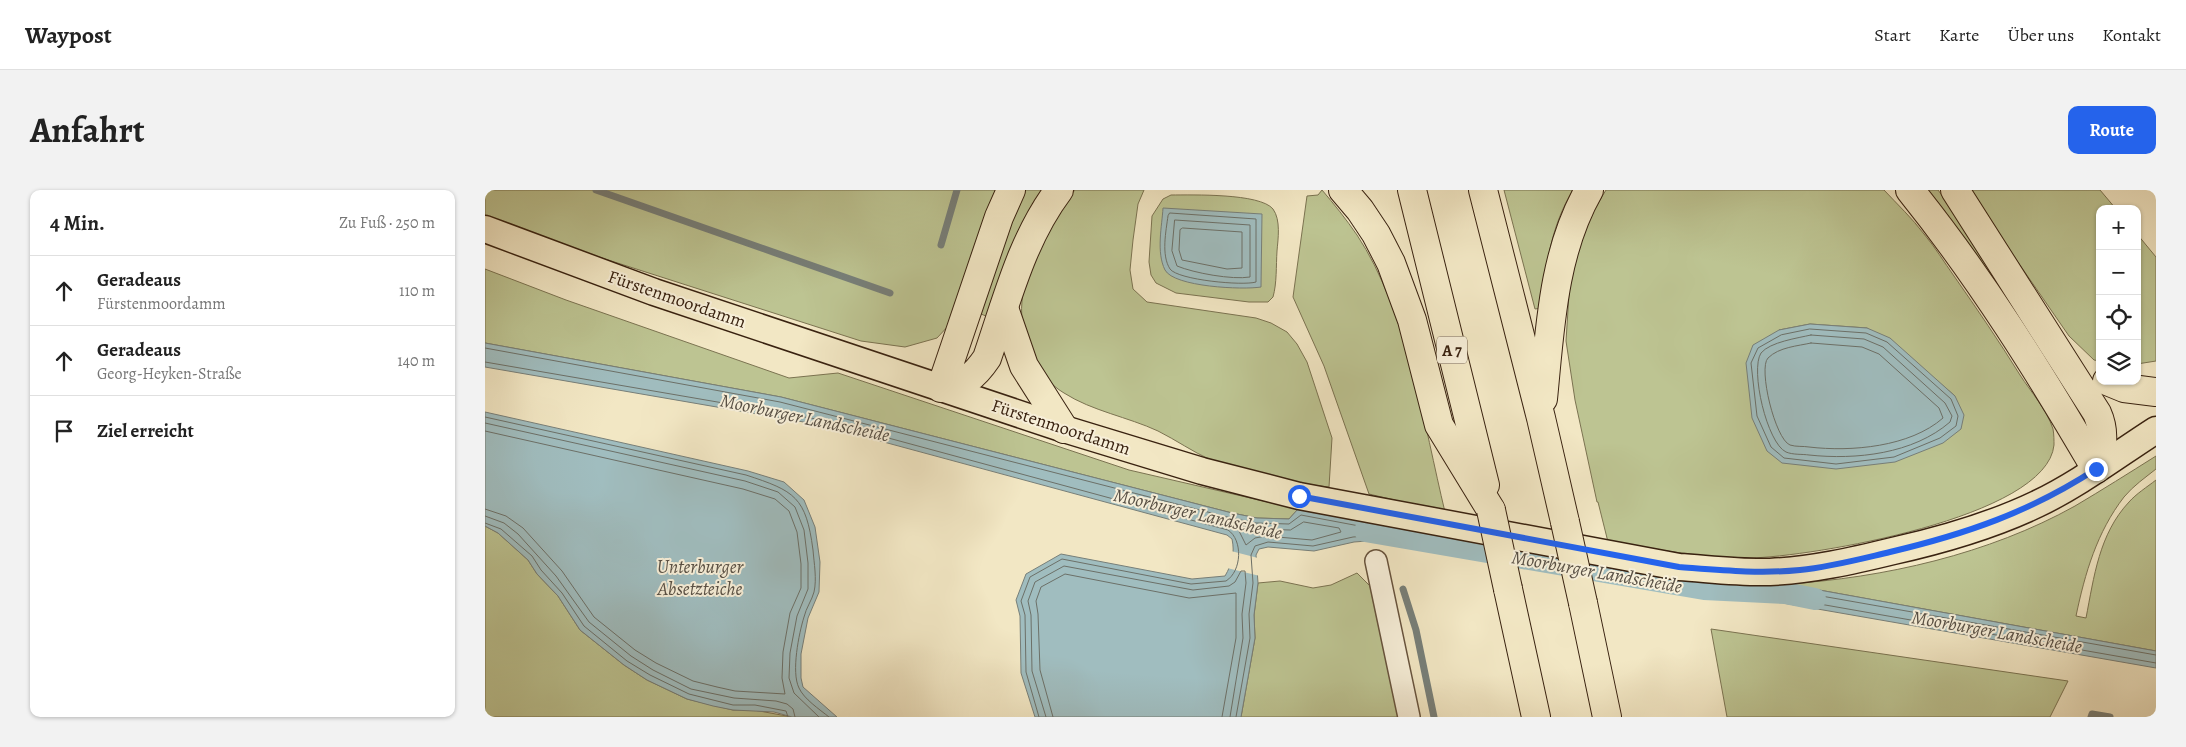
<!DOCTYPE html>
<html lang="de">
<head>
<meta charset="utf-8">
<style>
  body { margin:0; font-family:Alegreya,serif; background:#f2f2f2; color:#222 }
  .controls { position:absolute; right:15px; top:15px; display:grid; overflow:hidden; border-radius:10px; box-shadow:0 1px 4px #0004 }
  .controls button { width:45px; height:45px; display:grid; place-items:center; padding:0; border:0; border-bottom:1px solid #e0e0e0; background:#fff; color:#222; font:25px sans-serif }
  .stop { position:absolute; width:15px; height:15px; margin:-11px; border:4px solid #2563eb; border-radius:50%; background:#fff }
  .stop.end { background:#2563eb; border-color:#fff; box-shadow:0 1px 5px #0008 }
  .list { margin:0; padding:0; list-style:none }
  h2 { display:flex; justify-content:space-between; align-items:center; height:65px; margin:0; padding:0 20px; font-size:21px }
  h2 small { font-size:16px; font-weight:400; color:#767676 }
  .list li { display:grid; grid-template-columns:32px 1fr auto; gap:15px; align-items:center; box-sizing:border-box; height:70px; padding:0 20px; border-top:1px solid #e0e0e0 }
  .list b { display:block; font-size:19px; white-space:nowrap }
  .list p { margin:0; font-size:16px; white-space:nowrap; color:#767676 }
  .list em { font-size:16px; font-style:normal; color:#767676 }
  .icon { flex:none; width:28px; height:28px; fill:none; stroke:currentColor; stroke-width:2; stroke-linecap:round; stroke-linejoin:round }
  .map { position:relative; flex:none; width:1671px; height:527px; overflow:hidden; border-radius:10px }
  header { display:flex; align-items:center; gap:30px; box-sizing:border-box; height:70px; padding:0 25px; background:#fff; border-bottom:1px solid #e0e0e0 }
  header strong { font-size:24px }
  nav { display:flex; gap:28px; margin-inline-start:auto; font-size:18px }
  .intro { display:flex; align-items:center; justify-content:space-between; box-sizing:border-box; height:120px; padding:0 30px }
  h1 { margin:0; font-size:35px }
  .button { padding:12px 22px; border-radius:10px; background:#2563eb; color:#fff; font-size:18px; font-weight:700 }
  main { display:flex; gap:30px; padding:0 30px }
  aside { flex:1; background:#fff; border-radius:10px; box-shadow:0 1px 4px #0004 }
  .map>svg:first-child { display:block }
  .green { fill:#bdc492; stroke:#7b7351; fill-rule:evenodd }
  .water { fill:#a0bdbf; stroke:#777f79 }
  .pier { fill:#f2e7c4 }
  .lines { fill:none; stroke-linecap:round; stroke-linejoin:round }
  .shore { stroke:#6c7068; stroke-width:1 }
  .stream { stroke:#777f79; stroke-width:7 }
  .canal { stroke:#a0bdbf; stroke-width:22 }
  .minor-casing { stroke:#67533d; stroke-width:24 }
  .major-casing { stroke:#392210; stroke-width:29 }
  .highway-casing { stroke:#392210; stroke-width:30 }
  .minor { stroke:#f7efd9; stroke-width:21 }
  .major { stroke:#f2e7c4; stroke-width:26 }
  .highway { stroke:#f2e7c4; stroke-width:28 }
  .highway-bridge-casing { stroke:#392210; stroke-width:30; stroke-linecap:butt }
  .highway-bridge { stroke:#f2e7c4; stroke-width:28 }
  .route { stroke:#2563eb; stroke-width:6 }
  .labels { text-anchor:middle; stroke-width:4; stroke-linejoin:round; paint-order:stroke }
  .shield { fill:#f7efd9; stroke:#72604c; stroke-width:1 }
  .shield-label { font-size:16px; font-weight:bold; fill:#392210 }
  .street-label { font-size:18px; fill:#392210; stroke:#f7efd9 }
  .water-label { font-size:19px; font-style:italic; fill:#585045; stroke:#f7efd9 }
</style>
</head>
<body>
<header>
<strong>Waypost</strong>
<nav><a>Start</a><a>Karte</a><a>Über uns</a><a>Kontakt</a></nav>
</header>
<div class="intro"><h1>Anfahrt</h1><a class="button">Route</a></div>
<main>
<aside>
<h2>4 Min.<small>Zu Fuß · 250 m</small></h2>
<ul class="list">
<li><svg class="icon" aria-label="ahead" viewBox="0 0 24 24"><path d="M12 20V5M6 11l6-6 6 6"/></svg><div><b>Geradeaus</b><p>Fürstenmoordamm</p></div><em>110 m</em></li>
<li><svg class="icon" aria-label="ahead" viewBox="0 0 24 24"><path d="M12 20V5M6 11l6-6 6 6"/></svg><div><b>Geradeaus</b><p>Georg-Heyken-Straße</p></div><em>140 m</em></li>
<li><svg class="icon" aria-label="arrive" viewBox="0 0 24 24"><path d="M6 21V4h12l-3 4 3 4H6"/></svg><div><b>Ziel erreicht</b></div></li>
</ul>
</aside>
<div class="map">
<svg width="1671" height="527" viewBox="0 0 1671 527">
  <rect width="100%" height="100%" fill="#f2e7c4"/>
  <filter id="stains"><feTurbulence type="fractalNoise" baseFrequency=".004" numOctaves="4"/><feColorMatrix values="0 0 0 0 .2 0 0 0 0 .09 0 0 0 0 .02 0 0 0 .5 -.17"/></filter>
  <radialGradient id="worn" r=".72"><stop offset=".6" stop-color="#630" stop-opacity="0"/><stop offset="1" stop-color="#630" stop-opacity=".3"/></radialGradient>
  <g class="green">
    <path d="M 0,0 L 513,0 L 465,134 L 452,148 L 420,157 L 376,151 L 67,52 L 0,28 Z"/>
    <path d="M 539,0 L 560,0 L 503,127 L 494,123 L 524,31 Z"/>
    <path d="M 590,0 L 659,0 L 653,14 L 648,50 L 645,80 L 648,99 L 662,112 L 771,128 L 786,133 L 802,142 L 812,154 L 822,172 L 847,248 L 844,297 C 805,293 763,285 726,270 C 708,262 691,250 673,241 C 643,227 607,221 579,203 C 565,195 554,180 548,166 C 540,149 535,131 537,111 C 540,75 566,27 590,0 Z"/>
    <path d="M 837,0 C 849,14 861,29 872,45 C 922,120 939,235 960,322 L 884,304 L 839,176 L 808,107 L 822,6 L 833,5 Z"/>
    <path d="M 1019,0 L 1088,0 C 1066,36 1060,77 1057,118 L 1050,119 Z"/>
    <path d="M 1121,0 L 1399,0 C 1412,14 1427,28 1439,44 C 1450,57 1459,72 1469,86 C 1492,119 1514,151 1535,185 C 1546,202 1562,220 1568,239 C 1569,244 1569,251 1569,255 C 1562,328 1324,367 1265,368 C 1217,368 1170,359 1123,352 L 1113,312 L 1112,312 L 1090,210 L 1081,151 L 1085,89 L 1101,33 ZM 1325,134 L 1382,138 L 1437,178 L 1470,206 L 1294,140 Z"/>
    <path d="M 1439,0 L 1453,0 L 1456,4 L 1586,201 L 1580,205 Z"/>
    <path d="M 1483,0 L 1615,0 L 1631,19 L 1615,19 L 1615,171 L 1609,170 L 1584,146 Z"/>
    <path d="M 686,5 C 707,5 775,3 788,19 C 796,30 793,49 792,61 C 791,76 792,93 788,107 L 783,112 L 764,112 L 691,103 L 671,93 L 666,85 L 664,72 L 667,26 L 678,9 Z"/>
    <path d="M 1652,44 L 1671,67 L 1671,171 L 1652,174 Z"/>
    <path d="M 0,79 L 81,110 L 304,188 L 353,183 L 644,280 L 813,319 L 804,329 L 772,328 L 747,323 L 296,207 L 0,153 Z"/>
    <path d="M 1671,266 L 1671,279 C 1661,287 1648,296 1639,307 C 1612,342 1600,383 1591,426 L 1601,428 C 1609,387 1614,344 1644,312 C 1651,304 1662,297 1671,290 L 1671,461 L 1301,394 C 1399,388 1504,364 1590,316 C 1617,300 1644,283 1671,266 Z"/>
    <path d="M 0,336 L 13,343 L 43,370 L 52,384 L 73,406 L 95,440 L 139,475 L 162,490 L 202,509 L 248,520 L 269,520 L 307,527 L 0,527 Z"/>
    <path d="M 872,383 L 885,396 L 913,527 L 756,527 L 770,448 L 769,425 L 773,393 L 795,391 L 828,398 L 846,395 Z"/>
    <path d="M 1226,439 L 1583,491 L 1565,527 L 1242,527 Z"/>
  </g>
  <g class="water">
    <path d="M 678,18 L 777,24 L 776,97 C 758,100 689,97 680,80 C 671,62 677,36 678,18 Z"/>
    <path d="M 1325,134 L 1382,138 L 1405,148 L 1470,206 L 1479,225 L 1476,239 L 1458,253 L 1410,272 L 1351,279 L 1297,273 L 1282,261 L 1267,228 L 1261,173 L 1268,155 L 1294,140 Z"/>
    <path d="M 0,153 L 296,207 L 747,323 L 772,328 L 804,329 L 813,319 L 913,338 L 910,355 L 882,351 L 869,352 L 829,361 L 783,357 L 774,359 L 771,365 L 773,393 L 769,425 L 770,448 L 756,527 L 550,527 L 536,483 L 535,426 L 531,410 L 541,384 L 576,364 L 707,389 L 740,386 C 747,374 750,363 747,349 L 742,345 L 336,235 L 0,177 Z"/>
    <path d="M 0,222 L 263,281 L 299,292 L 319,310 L 330,337 L 335,372 L 334,402 L 323,428 L 316,464 L 316,488 L 318,497 L 352,527 L 307,527 L 289,522 L 248,520 L 228,516 L 202,509 L 162,490 L 139,475 L 95,440 L 73,406 L 52,384 L 43,370 L 13,343 L 0,336 Z"/>
    <path d="M 1301,394 L 1671,461 L 1671,478 L 1298,413 Z"/>
  </g>
  <path class="pier" d="M 746,361 L 773,368 L 775,386 L 742,378 Z"/>
  <g class="lines">
    <g class="shore">
      <path d="M 685,23 L 771,29 L 771,92 C 758,96 693,90 685,79 C 676,65 681,41 683,26 Z"/>
      <path d="M 690,30 L 765,35 L 765,87 C 747,90 709,83 692,76 L 687,61 Z"/>
      <path d="M 698,38 L 757,42 L 757,78 L 742,79 L 697,70 L 694,60 L 695,40 Z"/>
      <path d="M 1325,139 L 1381,143 L 1402,152 L 1466,209 L 1473,226 L 1471,236 L 1455,248 L 1409,267 L 1351,274 L 1299,268 L 1286,257 L 1272,226 L 1266,173 L 1273,158 L 1296,145 Z"/>
      <path d="M 1326,145 L 1379,149 L 1398,157 L 1460,213 L 1467,226 L 1465,232 C 1428,264 1371,270 1324,265 C 1318,264 1308,265 1301,262 C 1282,253 1265,180 1276,163 C 1285,152 1313,148 1326,145 Z"/>
      <path d="M 1326,153 L 1377,157 L 1394,164 L 1454,218 L 1458,228 C 1425,257 1366,262 1324,257 C 1319,256 1311,257 1305,255 C 1290,249 1273,178 1283,168 C 1294,157 1313,156 1326,153 Z"/>
      <path d="M 0,158 L 295,212 L 746,328 L 771,333 L 804,334 L 816,325 L 906,342 L 906,348 L 904,350 L 882,346 L 868,347 L 828,356 L 783,352 L 770,356 L 766,365 L 768,393 L 764,424 L 765,448 L 751,527"/>
      <path d="M 0,172 L 337,230 L 743,340 C 758,350 757,381 741,391 L 706,394 L 577,369 L 545,387 L 536,411 L 540,425 L 541,482 L 554,527"/>
      <path d="M 0,227 L 261,285 C 310,301 321,307 328,360 C 329,373 332,389 329,402 C 327,410 321,418 319,427 C 314,443 306,482 314,498 C 319,509 334,519 344,527"/>
      <path d="M 0,233 L 260,291 L 293,302 L 310,317 L 319,340 L 323,373 L 323,399 L 312,426 L 305,463 L 304,488 L 309,503 L 334,527"/>
      <path d="M 0,241 L 258,299 L 290,309 L 304,321 L 312,342 L 316,374 L 316,398 L 305,423 L 298,462 L 297,488 L 300,504 L 250,501 L 232,497 L 208,491 L 171,473 L 150,460 L 109,427 L 77,381 L 38,338 L 21,326 L 0,319"/>
      <path d="M 0,326 L 19,333 L 33,344 L 71,386 L 104,432 L 146,466 L 168,480 L 206,499 L 249,508 L 291,511 L 302,514 L 308,519 L 310,527"/>
      <path d="M 819,332 L 854,338 L 856,342 L 827,350 L 781,346 L 770,348 L 761,355 L 753,339 L 755,336 L 771,339 L 805,340 Z"/>
      <path d="M 0,333 L 16,339 L 47,366 L 56,380 L 77,403 L 99,436 L 142,471 L 165,485 L 204,504 L 248,515 L 270,515 L 301,521 L 303,527"/>
      <path d="M 1671,465 L 1308,401 L 1305,402 L 1304,406 L 1306,409 L 1671,473"/>
      <path d="M 561,527 L 547,481 L 546,425 L 543,411 L 550,392 L 579,376 L 708,400 L 744,396 L 750,392 L 756,381 L 760,381 L 761,393 L 757,424 L 758,448 L 745,527"/>
      <path d="M 568,527 L 555,480 L 553,424 L 551,411 L 556,397 L 580,384 L 704,408 L 751,403 L 751,448 L 737,527"/>
    </g>
    <g class="stream">
      <path d="M 111,0 L 405,103"/>
      <path d="M 456,55 L 472,0"/>
      <path d="M 918,399 L 931,440 L 949,527"/>
      <path d="M 1606,527 L 1607,524 L 1625,527"/>
    </g>
    <path class="canal" d="M 880,341 L 1219,399 L 1300,403 L 1330,409"/>
    <defs>
      <path id="minor" d="M 891,371 L 924,527"/>
      <path id="major" d="M 0,39 L 169,102 L 579,239 L 717,281 L 814,306 L 1194,377 C 1224,379 1254,383 1285,382 C 1327,380 1367,371 1408,361 C 1457,350 1506,336 1552,314 C 1594,294 1632,265 1671,240"/>
      <g id="highway">
        <path d="M 526,0 L 514,27 L 456,198 C 478,196 490,186 502,168 C 522,110 537,49 574,0"/>
        <path d="M 858,0 L 875,20 L 891,44 L 906,73 L 927,130 L 954,235 L 1006,320"/>
        <path d="M 927,0 L 1000,295"/>
        <path d="M 998,0 L 1056,228 L 1080,332"/>
        <path d="M 1425,0 C 1495,87 1555,183 1611,279"/>
        <path d="M 1470,0 L 1612,223 C 1621,243 1617,259 1611,279"/>
        <path d="M 519,118 L 539,176 L 579,239"/>
        <path d="M 1622,191 L 1639,198 L 1671,202"/>
        <path d="M 1058,209 C 1065,138 1068,63 1104,0"/>
        <path d="M 1023,399 L 1051,527"/>
        <path d="M 1098,413 L 1122,527"/>
      </g>
    </defs>
    <use href="#minor" class="minor-casing"/>
    <use href="#major" class="major-casing"/>
    <use href="#highway" class="highway-casing"/>
    <use href="#minor" class="minor"/>
    <use href="#major" class="major"/>
    <use href="#highway" class="highway"/>
    <defs>
      <g id="highway-bridge">
        <path d="M 1006,320 L 1023,399"/>
        <path d="M 1080,332 L 1098,413"/>
      </g>
    </defs>
    <use href="#highway-bridge" class="highway-bridge-casing"/>
    <use href="#highway-bridge" class="highway-bridge"/>
  </g>
  <g class="lines">
    <path class="route" d="M 814,306 L 1194,377 C 1234,380 1274,384 1315,380 C 1345,377 1375,369 1405,362 C 1481,344 1545,322 1611,279"/>
  </g>
  <g class="labels">
    <rect class="shield" x="952" y="146.5" width="30" height="27" rx="4"/>
    <g class="shield-label">
      <text x="967" y="166">A 7</text>
    </g>
    <g class="street-label">
      <text transform="translate(192 109) rotate(19)" y="6">Fürstenmoordamm</text>
      <text transform="translate(576 237) rotate(18)" y="6">Fürstenmoordamm</text>
    </g>
    <g class="water-label">
      <text transform="translate(320 227) rotate(12)" y="7">Moorburger Landscheide</text>
      <text transform="translate(713 323) rotate(13)" y="7">Moorburger Landscheide</text>
      <text x="215" y="383">Unterburger<tspan x="215" dy="22">Absetzteiche</tspan></text>
      <text transform="translate(1112 381) rotate(10)" y="7">Moorburger Landscheide</text>
      <text transform="translate(1512 441) rotate(10)" y="7">Moorburger Landscheide</text>
    </g>
  </g>
  <rect width="100%" height="100%" filter="url(#stains)"/>
  <rect width="100%" height="100%" fill="url(#worn)"/>
</svg>
<div class="controls">
<button>+</button>
<button>−</button>
<button><svg class="icon" aria-label="locate" viewBox="0 0 24 24"><circle cx="12" cy="12" r="6"/><path d="M12 2v4M12 18v4M2 12h4M18 12h4"/></svg></button>
<button><svg class="icon" aria-label="layers" viewBox="0 0 24 24"><path d="M12 4l9 5-9 5-9-5zM3 14l9 5 9-5"/></svg></button>
</div>
<div class="stop" style="left:814px;top:306px"></div>
<div class="stop end" style="left:1611px;top:279px"></div>
</div>
</main>
</body>
</html>
